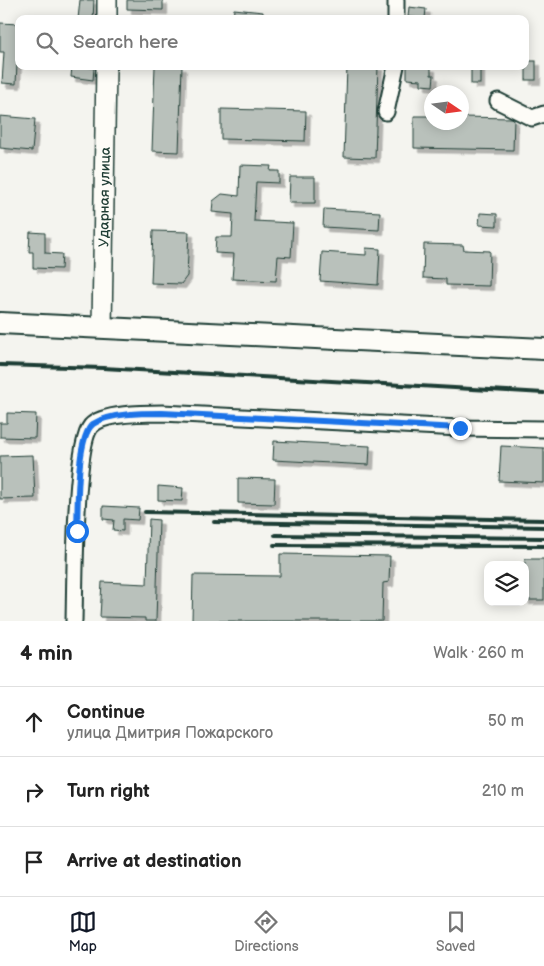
<!DOCTYPE html>
<html lang="en">
<head>
<meta charset="utf-8">
<style>
  body { margin:0; font-family:"Balsamiq Sans",sans-serif; background:#f6f6f6; color:#222 }
  .controls { position:absolute; right:15px; bottom:15px; display:grid; overflow:hidden; border-radius:10px; box-shadow:0 2px 12px #0003 }
  .controls button { width:45px; height:45px; display:grid; place-items:center; padding:0; border:0; border-bottom:1px solid #e0e0e0; background:#fff; color:#222; font:25px sans-serif }
  .compass { position:absolute; left:424px; top:85px; width:45px; height:45px; border-radius:50%; background:#fff; box-shadow:0 2px 12px #0003; rotate:103deg }
  .stop { position:absolute; width:15px; height:15px; margin:-11px; border:4px solid #1a73e8; border-radius:50%; background:#fff }
  .stop.end { background:#1a73e8; border-color:#fff; box-shadow:0 1px 5px #0008 }
  .list { margin:0; padding:0; list-style:none }
  h2 { display:flex; justify-content:space-between; align-items:center; height:65px; margin:0; padding:0 20px; font-size:21px }
  h2 small { font-size:16px; font-weight:400; color:#767676 }
  .list li { display:grid; grid-template-columns:32px 1fr auto; gap:15px; align-items:center; box-sizing:border-box; height:70px; padding:0 20px; border-top:1px solid #e0e0e0 }
  .list b { display:block; font-size:19px; white-space:nowrap }
  .list p { margin:0; font-size:16px; white-space:nowrap; color:#767676 }
  .list em { font-size:16px; font-style:normal; color:#767676 }
  .icon { flex:none; width:28px; height:28px; fill:none; stroke:currentColor; stroke-width:2; stroke-linecap:round; stroke-linejoin:round }
  .map { position:relative; flex:none; width:544px; height:621px; overflow:hidden }
  .search { position:absolute; background:#fff; box-shadow:0 2px 12px #0003; left:15px; right:15px; top:15px; height:55px; display:flex; align-items:center; gap:12px; box-sizing:border-box; padding:0 18px; border-radius:10px; color:#767676; font-size:19px }
  .sheet { height:275px; background:#fff }
  nav { display:flex; justify-content:space-around; align-items:center; box-sizing:border-box; height:70px; border-top:1px solid #e0e0e0; background:#fff; font-size:14px; color:#767676 }
  nav a { display:grid; justify-items:center; gap:2px }
  nav .on { color:#111827 }
  .map>svg:first-child { display:block }
  .building { fill:#b9c1bb; stroke:#1f3d34; filter:url(#shadow) }
  .lines { fill:none; stroke-linecap:round; stroke-linejoin:round }
  .minor-casing { stroke:#1f3d34; stroke-width:19 }
  .tertiary-casing { stroke:#1f3d34; stroke-width:22 }
  .secondary-casing { stroke:#1f3d34; stroke-width:24 }
  .minor { stroke:#fdfcf7; stroke-width:15 }
  .tertiary { stroke:#fdfcf7; stroke-width:19 }
  .secondary { stroke:#fdfcf7; stroke-width:20 }
  .rail { stroke:#1f3d34; stroke-width:4 }
  .route { stroke:#1a73e8; stroke-width:6 }
  .labels { text-anchor:middle; stroke-width:4; stroke-linejoin:round; paint-order:stroke }
  .street-label { font-size:14px; fill:#1f3d34; stroke:#fdfcf7 }
</style>
</head>
<body>
<div class="map">
<svg width="544" height="621" viewBox="0 0 544 621">
  <defs>
    <filter id="shadow"><feDropShadow dx="4.5" dy="4.5" stdDeviation="0" flood-color="#0004"/></filter>
  </defs>
  <rect width="100%" height="100%" fill="#f4f4ef"/>
  <filter id="ink" filterUnits="userSpaceOnUse"><feTurbulence type="fractalNoise" baseFrequency=".02" numOctaves="2"/><feDisplacementMap in="SourceGraphic" scale="10" xChannelSelector="R" yChannelSelector="G"/><feConvolveMatrix kernelMatrix="1 2 1 2 8 2 1 2 1" color-interpolation-filters="sRGB"/></filter>
  <g filter="url(#ink)">
    <g class="building">
      <path d="M 80,0 L 94,0 L 93,19 L 78,19 Z"/>
      <path d="M 127,0 L 163,0 L 163,10 L 127,9 Z"/>
      <path d="M 409,7 L 426,9 L 425,18 L 408,17 Z"/>
      <path d="M 234,9 L 263,12 L 263,19 L 233,19 Z"/>
      <path d="M 0,23 L 19,24 L 16,84 L 2,83 L 4,52 L 0,52 Z"/>
      <rect x="526" y="61" width="10" height="19"/>
      <path d="M 72,66 L 94,68 L 93,80 L 71,77 Z"/>
      <path d="M 155,66 L 182,66 L 179,152 L 152,151 Z"/>
      <path d="M 347,66 L 378,66 L 375,158 L 344,157 Z"/>
      <path d="M 407,66 L 431,67 L 431,75 L 434,75 L 433,86 L 421,85 L 421,80 L 407,79 Z"/>
      <rect x="471" y="66" width="9" height="18"/>
      <path d="M 221,109 L 306,111 L 305,141 L 221,139 Z"/>
      <path d="M 0,116 L 35,119 L 32,151 L 0,148 Z"/>
      <path d="M 414,116 L 432,116 L 432,122 L 462,122 L 462,117 L 512,118 L 514,119 L 513,150 L 414,148 Z"/>
      <path d="M 240,165 L 271,166 L 270,171 L 279,171 L 279,183 L 256,182 L 254,221 L 293,223 L 291,257 L 278,256 L 276,281 L 232,279 L 234,254 L 215,253 L 216,237 L 232,237 L 233,214 L 212,212 L 213,201 L 222,194 L 239,196 Z"/>
      <path d="M 290,177 L 315,177 L 315,203 L 289,203 Z"/>
      <path d="M 324,209 L 380,212 L 379,230 L 323,227 Z"/>
      <path d="M 480,213 L 497,214 L 497,226 L 479,225 Z"/>
      <path d="M 153,231 L 189,232 L 187,276 L 181,284 L 151,283 Z"/>
      <path d="M 30,232 L 45,233 L 45,253 L 62,254 L 61,269 L 33,268 L 33,252 L 29,252 Z"/>
      <path d="M 424,244 L 463,245 L 464,250 L 490,251 L 489,286 L 446,285 L 446,279 L 423,278 Z"/>
      <path d="M 366,248 L 380,249 L 378,285 L 320,281 L 322,252 L 366,255 Z"/>
      <path d="M 7,413 L 36,414 L 35,438 L 0,437 L 0,423 L 7,423 Z"/>
      <path d="M 274,441 L 370,446 L 369,465 L 273,460 Z"/>
      <path d="M 501,446 L 544,448 L 544,483 L 499,481 Z"/>
      <path d="M 33,455 L 35,498 L 0,499 L 0,456 Z"/>
      <path d="M 238,478 L 275,479 L 274,504 L 238,503 Z"/>
      <path d="M 158,486 L 183,488 L 182,501 L 158,500 Z"/>
      <path d="M 103,506 L 139,508 L 138,520 L 123,519 L 123,531 L 113,530 L 114,520 L 103,519 Z"/>
      <path d="M 149,519 L 159,520 L 156,621 L 145,621 L 145,618 L 100,617 L 102,582 L 147,584 Z"/>
      <path d="M 280,554 L 390,556 L 389,582 L 383,583 L 382,621 L 192,621 L 193,575 L 280,576 Z"/>
      <rect x="525" y="559" width="19" height="41"/>
    </g>
    <g class="lines">
      <defs>
        <g id="minor">
          <path d="M 396,0 L 396,19"/>
          <path d="M 498,101 L 532,118 L 544,114"/>
          <path d="M 386,112 L 396,66"/>
          <path d="M 74,621 C 75,588 74,446 91,426 C 102,413 145,413 162,413 L 460,428 L 544,429"/>
        </g>
        <g id="tertiary">
          <path d="M 107,19 L 107,0"/>
          <path id="s1" d="M 102,327 L 106,66"/>
        </g>
        <path id="secondary" d="M 0,323 L 544,349"/>
      </defs>
      <use href="#minor" class="minor-casing"/>
      <use href="#tertiary" class="tertiary-casing"/>
      <use href="#secondary" class="secondary-casing"/>
      <use href="#minor" class="minor"/>
      <use href="#tertiary" class="tertiary"/>
      <use href="#secondary" class="secondary"/>
      <g class="rail">
        <path d="M 0,365 L 103,368 L 544,393"/>
        <path d="M 145,512 L 544,520"/>
        <path d="M 214,522 L 544,527"/>
        <path d="M 275,535 L 544,538"/>
        <path d="M 274,545 L 544,546"/>
      </g>
    </g>
  </g>
  <g class="lines" filter="url(#ink)">
    <path class="route" d="M 77,531 C 78,509 76,437 93,424 C 109,413 143,413 162,413 L 460,428"/>
  </g>
  <g class="labels">
    <g class="street-label">
      <text dy="5" stroke="none"><textPath href="#s1" startOffset="130">Ударная улица</textPath></text>
    </g>
  </g>
</svg>
<div class="controls">
<button><svg class="icon" aria-label="layers" viewBox="0 0 24 24"><path d="M12 4l9 5-9 5-9-5zM3 14l9 5 9-5"/></svg></button>
</div>
<svg class="compass" viewBox="-18 -18 36 36"><path d="M0-13l5 13h-10z" fill="#e53935"/><path d="M0 13l5-13h-10z" fill="#767676"/></svg>
<div class="stop" style="left:77px;top:531px"></div>
<div class="stop end" style="left:460px;top:428px"></div>
<div class="search"><svg class="icon" aria-label="search" viewBox="0 0 24 24"><circle cx="10" cy="10" r="6"/><path d="M15 15l6 6"/></svg>Search here</div>
</div>
<section class="sheet">
<h2>4 min<small>Walk · 260 m</small></h2>
<ul class="list">
<li><svg class="icon" aria-label="ahead" viewBox="0 0 24 24"><path d="M12 20V5M6 11l6-6 6 6"/></svg><div><b>Continue</b><p>улица Дмитрия Пожарского</p></div><em>50 m</em></li>
<li><svg class="icon" aria-label="right" viewBox="0 0 24 24"><path d="M7 20v-9h11M14 6l5 5-5 5"/></svg><div><b>Turn right</b></div><em>210 m</em></li>
<li><svg class="icon" aria-label="arrive" viewBox="0 0 24 24"><path d="M6 21V4h12l-3 4 3 4H6"/></svg><div><b>Arrive at destination</b></div></li>
</ul>
</section>
<nav>
<a class="on"><svg class="icon" aria-label="map" viewBox="0 0 24 24"><path d="M3 6l6-2 6 2 6-2v14l-6 2-6-2-6 2zM9 4v14M15 6v14"/></svg>Map</a>
<a><svg class="icon" aria-label="directions" viewBox="0 0 24 24"><path d="M12 3l9 9-9 9-9-9zM9 14v-3h6M13 9l2 2-2 2"/></svg>Directions</a>
<a><svg class="icon" aria-label="saved" viewBox="0 0 24 24"><path d="M7 4h10v16l-5-4-5 4z"/></svg>Saved</a>
</nav>
</body>
</html>
